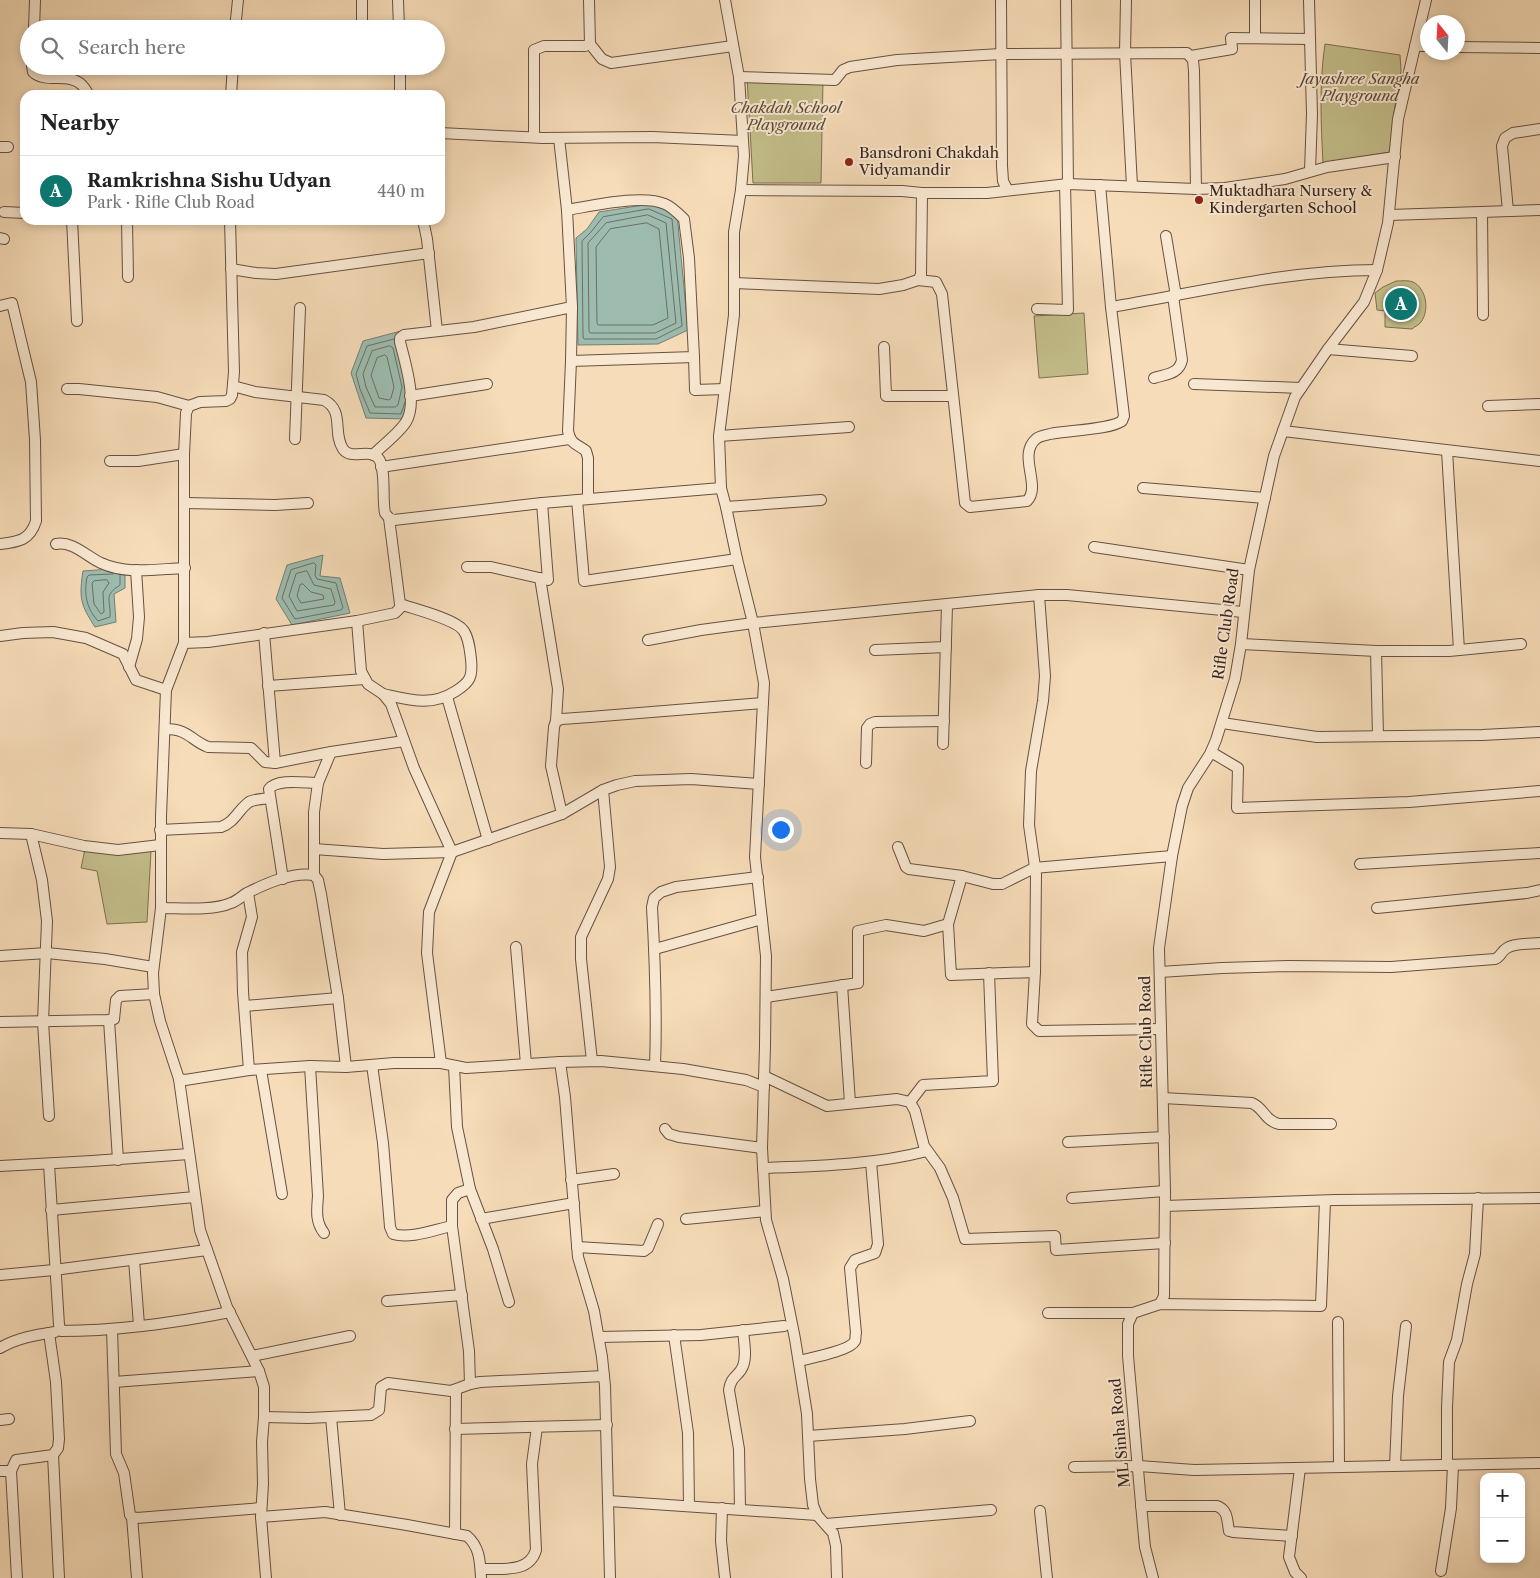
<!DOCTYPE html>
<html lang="en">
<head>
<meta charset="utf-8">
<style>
  body { margin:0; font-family:"Libre Caslon Text",serif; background:#f6f6f6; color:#222 }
  .controls { position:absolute; right:15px; bottom:15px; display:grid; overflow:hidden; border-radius:10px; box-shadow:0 2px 8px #0003 }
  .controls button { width:45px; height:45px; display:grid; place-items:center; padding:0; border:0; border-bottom:1px solid #e0e0e0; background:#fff; color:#222; font:25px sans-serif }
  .compass { position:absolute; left:1420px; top:15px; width:45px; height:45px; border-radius:50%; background:#fff; box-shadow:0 2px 8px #0003; rotate:342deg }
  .you { position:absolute; left:780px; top:829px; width:18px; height:18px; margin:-12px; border:4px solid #fff; border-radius:50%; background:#1a73e8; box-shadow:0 0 0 8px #1a73e833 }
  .badge { display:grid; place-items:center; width:32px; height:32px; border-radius:50%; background:#0f766e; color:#fff; font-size:16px; font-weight:700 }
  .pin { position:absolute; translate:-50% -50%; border:2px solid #fff; box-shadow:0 1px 5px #0006 }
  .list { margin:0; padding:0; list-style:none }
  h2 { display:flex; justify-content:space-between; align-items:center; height:65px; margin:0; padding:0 20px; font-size:21px }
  h2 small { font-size:16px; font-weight:400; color:#767676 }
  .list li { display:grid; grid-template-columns:32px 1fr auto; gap:15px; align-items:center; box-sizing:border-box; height:70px; padding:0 20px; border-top:1px solid #e0e0e0 }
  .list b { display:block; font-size:19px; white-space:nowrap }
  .list p { margin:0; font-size:16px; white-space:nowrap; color:#767676 }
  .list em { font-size:16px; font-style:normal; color:#767676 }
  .icon { flex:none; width:28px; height:28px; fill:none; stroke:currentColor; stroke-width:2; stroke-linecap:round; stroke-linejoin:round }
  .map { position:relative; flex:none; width:1540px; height:1578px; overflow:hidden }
  .search { position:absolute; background:#fff; box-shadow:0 2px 8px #0003; left:20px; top:20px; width:425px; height:55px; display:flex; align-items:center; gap:12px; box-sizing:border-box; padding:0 18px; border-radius:28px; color:#767676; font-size:19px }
  .panel { position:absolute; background:#fff; box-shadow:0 2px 8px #0003; left:20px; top:90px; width:425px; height:135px; border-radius:15px }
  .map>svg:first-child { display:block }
  .green { fill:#c3be8a; stroke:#7d7052 }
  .water { fill:#9dbcaf; stroke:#747f74 }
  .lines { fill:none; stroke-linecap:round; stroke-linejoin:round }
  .shore { stroke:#6a7065; stroke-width:1 }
  .minor-casing { stroke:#675142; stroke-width:12 }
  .minor { stroke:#f9e8d1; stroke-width:10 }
  .poi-dot { fill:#8f2418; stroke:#f9e8d1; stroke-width:2 }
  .labels { text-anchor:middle; stroke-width:4; stroke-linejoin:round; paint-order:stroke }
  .park-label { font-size:15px; font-style:italic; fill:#5a4a37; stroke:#f9e8d1 }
  .poi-label { font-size:15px; fill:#37231b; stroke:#f9e8d1; text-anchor:start }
  .street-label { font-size:15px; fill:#37231b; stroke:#f9e8d1 }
</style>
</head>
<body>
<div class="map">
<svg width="1540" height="1578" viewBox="0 0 1540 1578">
  <rect width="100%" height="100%" fill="#f6dcb8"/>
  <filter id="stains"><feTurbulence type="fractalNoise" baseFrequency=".004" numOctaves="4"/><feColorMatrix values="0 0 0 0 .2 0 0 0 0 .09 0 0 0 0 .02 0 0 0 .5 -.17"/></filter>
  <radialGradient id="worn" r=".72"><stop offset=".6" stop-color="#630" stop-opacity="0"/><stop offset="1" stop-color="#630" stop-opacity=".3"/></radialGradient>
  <g class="green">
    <path d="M 1325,44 L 1400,55 L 1401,71 L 1394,112 L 1390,152 L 1323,163 C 1321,124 1319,84 1325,44 Z"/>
    <path d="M 747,77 L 823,81 L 821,183 L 753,183 Z"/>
    <path d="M 1396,281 C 1401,281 1409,280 1413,282 C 1426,288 1430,310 1421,322 C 1419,325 1414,327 1412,329 L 1385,327 L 1385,311 L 1377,310 L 1375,293 L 1383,287 Z"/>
    <path d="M 1084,313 L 1088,374 L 1039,378 L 1034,316 Z"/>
    <path d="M 85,849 L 151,851 L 147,922 L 107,924 L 97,871 L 81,868 Z"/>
  </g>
  <g class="water">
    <path d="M 650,204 L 677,214 L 688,330 L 658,344 L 578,345 L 576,238 L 587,229 L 599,212 Z"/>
    <path d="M 401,331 L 413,387 L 406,419 L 366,418 L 351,373 L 363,341 Z"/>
    <path d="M 323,555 L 320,576 L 340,578 L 350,613 L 292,625 L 276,599 L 287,565 Z"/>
    <path d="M 125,568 L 125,588 L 114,594 L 116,622 L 95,627 C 80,604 79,597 83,571 Z"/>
  </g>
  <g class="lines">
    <g class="shore">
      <path d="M 649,209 L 672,219 L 682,326 L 656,339 L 584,339 L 583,337 L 582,241 L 591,232 L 603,217 Z"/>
      <path d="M 648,215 L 666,223 L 676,323 L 655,333 L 590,333 L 589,331 L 588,243 L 606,223 Z"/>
      <path d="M 647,223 L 659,229 L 668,318 L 653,325 L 598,325 L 597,323 L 596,247 L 610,229 Z"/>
      <path d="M 394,339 L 367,346 L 356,374 L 360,389 L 370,413 L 401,414 L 405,402"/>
      <path d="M 390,346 L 393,348 L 402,387 L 398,405 L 395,407 L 375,407 L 366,387 L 363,374 L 372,351 Z"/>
      <path d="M 385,355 L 387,357 L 394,387 L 391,398 L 389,400 L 379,398 L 371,375 L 377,358 Z"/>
      <path d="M 314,563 L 316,565 L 315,575 L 317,579 L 336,583 L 343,608 L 341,610 L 295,619 L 282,598 L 291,570 Z"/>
      <path d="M 307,571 L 314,585 L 331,589 L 335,602 L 334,605 L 297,611 L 289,596 L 296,574 Z"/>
      <path d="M 113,574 L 89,575 L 87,577 C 84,593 86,608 98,621 L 110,617 C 111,599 103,596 120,585 L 120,575"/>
      <path d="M 107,580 L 109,583 L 103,592 L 104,612 L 101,614 L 94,604 L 92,583 L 94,581 Z"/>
      <path d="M 303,584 L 311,592 L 323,595 L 324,599 L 301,603 L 297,596 L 300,585 Z"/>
    </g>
    <defs>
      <g id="minor">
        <path d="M 362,0 L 362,29"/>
        <path d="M 398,0 L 399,29"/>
        <path d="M 725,0 L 739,77 L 744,156 L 741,190 L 734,232 L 734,315 L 719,436 L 721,488 L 726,507 L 737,559 L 753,623 L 764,683 L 755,857 L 766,956 L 765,1046 L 762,1148 L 766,1220 L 783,1279 L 795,1339 L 807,1414 L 810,1479 L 813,1505 L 817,1515 L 833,1533 L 836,1546 L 837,1578"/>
        <path d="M 1001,0 L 1002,166 L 1003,181 L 1007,189"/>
        <path d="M 1066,0 L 1068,184"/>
        <path d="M 1126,0 L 1125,53 L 1132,186"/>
        <path d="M 1255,0 L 1255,38"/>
        <path d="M 1309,0 L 1312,114 L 1310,171"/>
        <path d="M 34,29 L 35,0"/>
        <path d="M 235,29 L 238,0"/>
        <path d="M 590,44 L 602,59 L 611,63 L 733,46"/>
        <path d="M 1415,46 L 1428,46"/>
        <path d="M 1458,47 L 1540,48"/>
        <path d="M 1191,56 L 1232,49 L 1231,38 L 1310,39"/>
        <path d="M 32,66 L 33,72 C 46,84 69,72 82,85 C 85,88 87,92 89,95"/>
        <path d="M 400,66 L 400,95"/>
        <path d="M 739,77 L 835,80 L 843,70 L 850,67 L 897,60 L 1001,54 L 1187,53 L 1193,60 L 1194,71 L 1196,189"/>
        <path d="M 231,95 L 233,66"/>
        <path d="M 440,133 L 543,138 L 652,137 L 743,141"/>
        <path d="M 534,136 L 534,50 L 544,46 L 585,46 L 590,44 L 589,0"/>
        <path d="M 0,147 L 8,147"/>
        <path d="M 741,190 L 902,191 L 922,193 L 987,193 L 1068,184 L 1196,189 L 1225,188 L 1285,179 L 1327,167 L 1395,157"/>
        <path d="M 567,210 C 592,206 642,194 665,204 C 672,207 678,213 684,219 L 689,258 L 694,357 L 571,361"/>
        <path d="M 1508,211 L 1502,146 L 1505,138 L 1513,133 L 1540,129"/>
        <path d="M 4,212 L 25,213"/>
        <path d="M 1482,212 L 1483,315"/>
        <path d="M 1389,215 L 1540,210"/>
        <path d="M 72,220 L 77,321"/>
        <path d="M 127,220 L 128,277"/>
        <path d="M 230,220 L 234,372 L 232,395 L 230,399 L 226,401 L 200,402 L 189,406 L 186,413 L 184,454 L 184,643 L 166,690 L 161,816 L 161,908 L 153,973 L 154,994 L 160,1021 L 179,1079 L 200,1230 L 227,1307 L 259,1371 L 264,1387 L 264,1417 L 262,1442 L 263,1484 L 261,1517 L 266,1578"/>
        <path d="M 423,220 L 427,239 L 437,331"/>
        <path d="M 1166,236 L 1176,296"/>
        <path d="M 0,238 L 4,239"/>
        <path d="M 231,269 L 256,273 L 276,274 L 429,253"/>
        <path d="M 918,280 L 936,282 L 942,294 L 965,503 L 970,507 L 1027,501 C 1042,486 1017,455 1036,439 C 1039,436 1046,435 1050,434 C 1068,430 1109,430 1122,421 L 1124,416 L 1111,307 L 1100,185"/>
        <path d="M 734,283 L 879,289 L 903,285 L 918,280 L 921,275 L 922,193"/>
        <path d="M 0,306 L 12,303 L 31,382 L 35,440 L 36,521 C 30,540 19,542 0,544"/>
        <path d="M 572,307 L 571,361 L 568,431 C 571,445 576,443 586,451 L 588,458 L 588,499"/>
        <path d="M 1111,307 C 1199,292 1288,270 1377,270"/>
        <path d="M 1037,309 L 1068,310 L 1065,184"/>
        <path d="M 884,347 L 886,396 L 953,396"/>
        <path d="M 1328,349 L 1412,356"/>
        <path d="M 694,357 L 695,390 L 725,389"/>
        <path d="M 1154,378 C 1167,374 1179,374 1182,360 L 1173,296"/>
        <path d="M 1194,384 L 1301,388"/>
        <path d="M 233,386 L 255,392 L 324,400 C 345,411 332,432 343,449 C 351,461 370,447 379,459 C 386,470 382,499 385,513 L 389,518 L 394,520 L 542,503 L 721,488"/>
        <path d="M 67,389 L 79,389 L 157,397 L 189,406"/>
        <path d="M 410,396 L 487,384"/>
        <path d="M 1488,406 L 1540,404"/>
        <path d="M 1283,431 L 1540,461"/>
        <path d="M 719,436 L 849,427"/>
        <path d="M 295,439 L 300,308"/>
        <path d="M 1447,451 L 1459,650"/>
        <path d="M 373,455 C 383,445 399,433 406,422 C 418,403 405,362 400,342 L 400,338 L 404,335 L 474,327 L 572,307 L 567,210 L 559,138"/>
        <path d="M 110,461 L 138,461 L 184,454"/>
        <path d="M 381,467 L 569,439"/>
        <path d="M 1143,488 L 1265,498"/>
        <path d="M 577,500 L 584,581 L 737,559"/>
        <path d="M 185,503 L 275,505 L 308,503"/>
        <path d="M 726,507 L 821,500"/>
        <path d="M 56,544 C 73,541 86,556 101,563 C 127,575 157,569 185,568"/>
        <path d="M 1094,547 L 1249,570"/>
        <path d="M 467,567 L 491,567 L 548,580 L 542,503"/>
        <path d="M 540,578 L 558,689 L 556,721"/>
        <path d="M 1039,595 L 1045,676 L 1043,701 L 1031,771 L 1029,825 L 1036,874 L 1035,972 L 1032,1024 L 1039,1031 L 1161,1029"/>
        <path d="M 357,621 L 361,671 L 368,684 L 383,694 L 391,704 L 414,768 L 452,852 L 429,912 L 427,953 L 441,1063"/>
        <path d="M 264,633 L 275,763"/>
        <path d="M 0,636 L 23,633 L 53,632 L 86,638 L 123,654 L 136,680 L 166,690"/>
        <path d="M 648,640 L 701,630 L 753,623 L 1039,595 L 1067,595 L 1243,612"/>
        <path d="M 184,643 L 208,642 L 357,621 L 395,613 L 400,608 L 400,604 L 389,518"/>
        <path d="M 1241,644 L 1376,651 L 1449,651 L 1521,644"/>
        <path d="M 875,650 L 946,647"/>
        <path d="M 1376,651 L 1378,736"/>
        <path d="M 129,667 L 137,639 L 139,617 L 136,570"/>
        <path d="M 268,686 L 365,679"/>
        <path d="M 383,694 C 410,700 431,707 456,691 C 470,682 473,677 471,659 C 470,651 469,637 463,630 C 455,619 414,609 400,604"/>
        <path d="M 447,697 L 488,840"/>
        <path d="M 1222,723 L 1317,737 L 1482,735 L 1540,732"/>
        <path d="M 165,729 C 189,729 190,740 208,747 L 251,748 L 265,762 L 275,763 L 331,752 L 404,741"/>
        <path d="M 943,744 L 947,605"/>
        <path d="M 1211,752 L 1238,768 L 1237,808 L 1409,802 L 1540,791"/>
        <path d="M 866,763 L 867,728 L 870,724 L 875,722 L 944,721"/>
        <path d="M 562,814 L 551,766 L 554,727 L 556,721 L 562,719 L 590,717 L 763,703"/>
        <path d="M 160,830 L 221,827 C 235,822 238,810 249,802 C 254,799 264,799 270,798"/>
        <path d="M 0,833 L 31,834 L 84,846 L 118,850 L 160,845"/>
        <path d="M 31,834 L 42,880 L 47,921 L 43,1022 L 49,1116"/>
        <path d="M 898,847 L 906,867 L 909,869 L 962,876 L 993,884 L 1002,884 L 1034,868 L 1172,856"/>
        <path d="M 314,849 L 383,854 L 452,852 L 562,814 L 603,790 L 617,785 L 635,781 L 691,779 L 759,784"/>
        <path d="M 1360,864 L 1540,853"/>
        <path d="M 314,875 L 314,812 L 318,783 L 331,752"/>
        <path d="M 283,879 L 269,789 C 277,778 305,783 318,783"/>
        <path d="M 248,893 L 252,917 L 242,952 L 243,992 L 249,1070"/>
        <path d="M 161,908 C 181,908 213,911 231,903 C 237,901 242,896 247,893 C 267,883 292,872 314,875 L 318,880 L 321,894 L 338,998 L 346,1067"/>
        <path d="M 1377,908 L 1527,893 L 1540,890"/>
        <path d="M 948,924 L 951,975 L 1035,972"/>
        <path d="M 516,947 L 526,1064"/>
        <path d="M 655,949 L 762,919"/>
        <path d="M 0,956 L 47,953 L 105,959 L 153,967"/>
        <path d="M 1160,972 L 1222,968 L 1289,966 L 1391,967 L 1495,959 C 1501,957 1501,951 1507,948 C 1515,943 1530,944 1540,943"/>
        <path d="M 842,985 L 850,1103"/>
        <path d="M 766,997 L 858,983 L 858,931 L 886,925 L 924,931 L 948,924 L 962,876"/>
        <path d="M 245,1006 L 338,998"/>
        <path d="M 109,1020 L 118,1160"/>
        <path d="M 0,1022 L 109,1020 L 114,1019 L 116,1000 L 120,996 L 154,994"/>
        <path d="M 592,1061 L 581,959 L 581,937 L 608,879 L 610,867 L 603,790"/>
        <path d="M 560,1062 L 565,1097 L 578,1257 L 594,1311 L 602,1357 L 605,1386 L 610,1578"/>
        <path d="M 372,1065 L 383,1143 L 390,1227 L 393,1234 C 411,1239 433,1230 452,1226"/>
        <path d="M 310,1066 L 318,1196 C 317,1210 315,1221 324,1233"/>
        <path d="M 454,1066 L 457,1127 L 470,1189 L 493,1249 L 509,1302"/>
        <path d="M 655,1066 C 657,1013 655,960 652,907 L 654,898 L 661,892 L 676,887 L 758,877"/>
        <path d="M 261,1070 L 282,1194"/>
        <path d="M 764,1076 L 827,1106 L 897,1099 L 910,1102 L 915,1111 L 924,1146 L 940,1168 L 953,1198 L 965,1239 L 1055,1236 L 1056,1250 L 1165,1243"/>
        <path d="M 179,1079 L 185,1080 L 249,1070 L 310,1066 L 346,1067 L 394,1063 L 441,1063 L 466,1068 L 560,1062 L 601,1061 L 683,1069 L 746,1080 L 764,1087"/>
        <path d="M 1163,1098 L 1252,1103 C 1265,1109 1264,1120 1279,1124 L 1331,1124"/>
        <path d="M 910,1102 L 923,1085 L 993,1081 L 989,973"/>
        <path d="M 665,1129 L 669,1134 L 679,1137 L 762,1148"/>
        <path d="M 1068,1142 L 1164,1137"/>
        <path d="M 49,1164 L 59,1325 L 61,1331 C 117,1331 174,1323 230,1312"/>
        <path d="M 0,1166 L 92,1161 L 189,1154"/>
        <path d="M 763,1168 C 818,1166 873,1165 927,1151"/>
        <path d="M 571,1180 L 614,1174"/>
        <path d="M 1072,1198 L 1165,1191"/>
        <path d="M 1165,1206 L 1335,1200 L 1540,1198"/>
        <path d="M 51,1210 L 195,1197"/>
        <path d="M 481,1219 L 574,1203"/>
        <path d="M 686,1219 L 765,1211"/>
        <path d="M 577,1247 L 644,1251 L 648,1248 L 658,1224"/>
        <path d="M 134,1260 L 139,1325"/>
        <path d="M 0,1275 L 54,1270 L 207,1250"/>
        <path d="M 387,1301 L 462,1295"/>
        <path d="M 1160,1304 L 1164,1296 L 1165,1191 L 1159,948 L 1172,856 L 1182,806 L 1188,788 L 1210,754 L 1216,740 L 1235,679 L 1241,644 L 1249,570 L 1274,456 L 1295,397 L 1328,349 L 1364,302 L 1377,270 L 1388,223 L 1398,119 L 1426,0"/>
        <path d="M 1048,1313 L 1133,1313"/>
        <path d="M 1338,1322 L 1339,1466"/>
        <path d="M 112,1329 L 116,1454 L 124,1473 L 130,1515 L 132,1517 L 137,1518 L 261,1508"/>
        <path d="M 674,1335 L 688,1433 L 689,1506"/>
        <path d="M 599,1337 L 701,1335 L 784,1326"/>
        <path d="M 0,1348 C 17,1338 35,1335 55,1332"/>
        <path d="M 252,1356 L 350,1336"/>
        <path d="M 799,1361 C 810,1358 850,1351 855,1341 C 856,1338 855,1336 856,1333 L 850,1268 L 855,1260 L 875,1253 L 878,1244 L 871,1162"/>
        <path d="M 114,1382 L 259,1371"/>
        <path d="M 470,1384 L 469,1351 L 452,1226 L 452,1200 L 458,1193 L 470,1189"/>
        <path d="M 264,1417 L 308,1418 L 371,1415 L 379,1410 L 381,1387 L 388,1383 L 451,1391 L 470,1384 L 480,1382 L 604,1376"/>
        <path d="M 331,1417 L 340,1515"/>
        <path d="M 0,1420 L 9,1419"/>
        <path d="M 455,1429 L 607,1425"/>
        <path d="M 808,1436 L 905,1429 L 970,1421"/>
        <path d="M 53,1455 L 59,1578"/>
        <path d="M 1447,1465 L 1447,1408 L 1449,1362 L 1457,1340 L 1467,1284 L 1475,1254 L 1478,1198"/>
        <path d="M 1395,1466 L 1398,1396 L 1406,1326"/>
        <path d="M 1074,1467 L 1139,1466 L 1194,1470 L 1540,1463"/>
        <path d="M 1300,1468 L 1289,1557 L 1295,1572 L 1301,1578"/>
        <path d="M 0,1471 L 11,1471 L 16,1460 L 53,1455 L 58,1448 L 59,1439 L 56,1382 L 49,1333"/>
        <path d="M 11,1471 L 17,1578"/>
        <path d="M 609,1501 L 817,1515"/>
        <path d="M 1141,1506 L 1217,1506 C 1228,1510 1227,1520 1229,1531 L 1233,1532 L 1292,1536"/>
        <path d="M 722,1508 L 721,1541 L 725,1578"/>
        <path d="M 740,1509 L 739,1449 L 729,1390 C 731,1375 739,1377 743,1366 C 747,1356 744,1342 743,1330"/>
        <path d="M 1040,1511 L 1047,1578"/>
        <path d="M 132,1517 L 137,1578"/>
        <path d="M 261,1517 L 325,1512 L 407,1525 L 467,1536 C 480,1547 480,1562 481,1578"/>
        <path d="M 826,1524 L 991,1510"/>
        <path d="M 455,1534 L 456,1390"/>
        <path d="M 481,1569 C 501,1568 529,1574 536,1550 L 532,1464 L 537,1427"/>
        <path d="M 1441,1571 L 1451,1508 L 1453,1465"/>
        <path d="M 1153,1578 L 1145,1547 L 1143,1526 L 1128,1356 L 1128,1324 L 1133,1313 L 1160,1304 L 1321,1306 L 1325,1201"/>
      </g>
    </defs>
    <use href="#minor" class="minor-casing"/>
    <use href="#minor" class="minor"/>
  </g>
  <g class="poi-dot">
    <circle cx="849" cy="162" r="5"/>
    <circle cx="1199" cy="200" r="5"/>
  </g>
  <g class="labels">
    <g class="park-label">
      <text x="1360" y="84">Jayashree Sangha<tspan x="1360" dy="17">Playground</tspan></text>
      <text x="786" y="113">Chakdah School<tspan x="786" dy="17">Playground</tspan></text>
    </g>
    <g class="poi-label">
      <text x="859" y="158">Bansdroni Chakdah<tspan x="859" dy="17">Vidyamandir</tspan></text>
      <text x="1209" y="196">Muktadhara Nursery &amp;<tspan x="1209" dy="17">Kindergarten School</tspan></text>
    </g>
    <g class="street-label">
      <text transform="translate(1226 624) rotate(-82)" y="5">Rifle Club Road</text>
      <text transform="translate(1146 1032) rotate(-91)" y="5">Rifle Club Road</text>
      <text transform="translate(1120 1433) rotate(-95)" y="5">ML Sinha Road</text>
    </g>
  </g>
  <rect width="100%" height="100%" filter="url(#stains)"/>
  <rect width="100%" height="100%" fill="url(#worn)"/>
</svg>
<div class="controls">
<button>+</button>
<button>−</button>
</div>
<svg class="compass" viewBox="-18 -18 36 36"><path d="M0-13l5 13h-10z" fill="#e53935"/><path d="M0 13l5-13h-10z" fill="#767676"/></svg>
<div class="you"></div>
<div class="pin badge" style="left:1401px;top:304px">A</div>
<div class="search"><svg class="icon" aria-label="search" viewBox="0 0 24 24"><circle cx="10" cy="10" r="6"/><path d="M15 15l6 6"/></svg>Search here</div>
<section class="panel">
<h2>Nearby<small></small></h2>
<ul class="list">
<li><span class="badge">A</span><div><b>Ramkrishna Sishu Udyan</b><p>Park · Rifle Club Road</p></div><em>440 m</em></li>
</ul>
</section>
</div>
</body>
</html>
